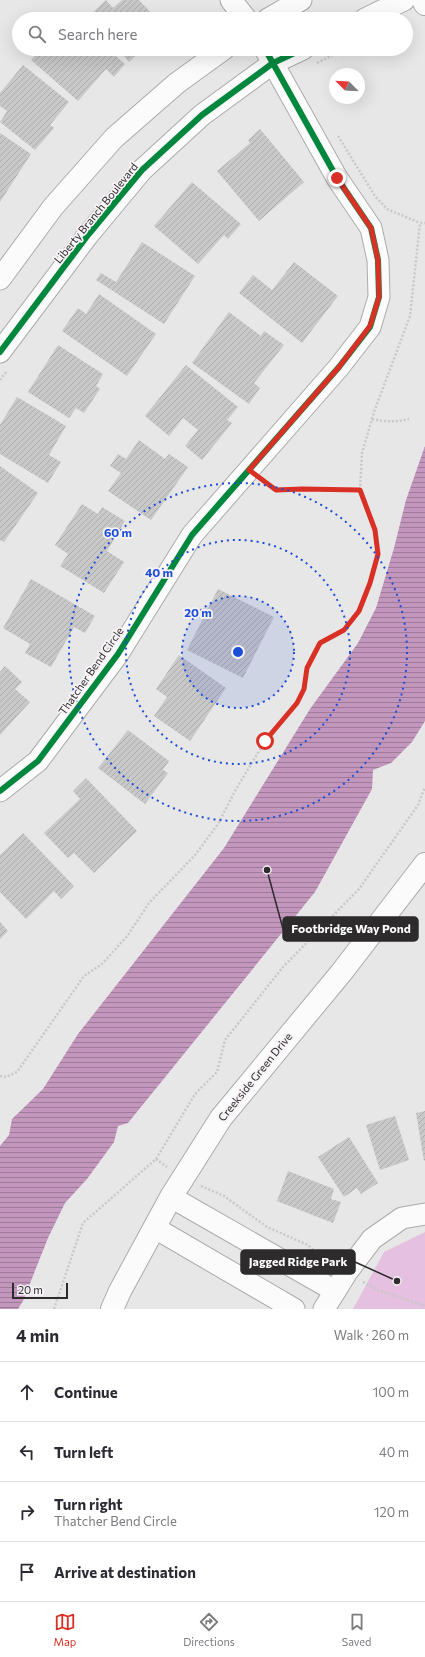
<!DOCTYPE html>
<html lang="en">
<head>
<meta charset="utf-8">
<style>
  body { margin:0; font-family:Commissioner,sans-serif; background:#f7f7f7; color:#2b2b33 }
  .compass { position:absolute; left:329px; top:68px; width:36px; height:36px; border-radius:50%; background:#fff; box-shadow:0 4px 16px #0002; rotate:294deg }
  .scale { position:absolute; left:12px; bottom:10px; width:56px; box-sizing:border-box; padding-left:4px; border:2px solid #2d2b2c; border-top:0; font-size:11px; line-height:14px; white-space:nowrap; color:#2d2b2c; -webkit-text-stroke:3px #f7f3f6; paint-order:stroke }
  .stop { position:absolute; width:12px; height:12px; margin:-9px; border:3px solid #d93025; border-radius:50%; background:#fff }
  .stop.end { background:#d93025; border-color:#fff; box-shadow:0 1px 4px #0008 }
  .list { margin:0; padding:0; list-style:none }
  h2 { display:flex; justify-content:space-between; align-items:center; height:52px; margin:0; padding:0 16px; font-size:17px }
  h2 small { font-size:13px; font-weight:400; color:#7c7c81 }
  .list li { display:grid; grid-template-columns:26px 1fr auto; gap:12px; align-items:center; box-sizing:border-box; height:60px; padding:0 16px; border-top:1px solid #e1e1e2 }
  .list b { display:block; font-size:15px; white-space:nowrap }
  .list p { margin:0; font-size:13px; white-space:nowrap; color:#7c7c81 }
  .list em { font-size:13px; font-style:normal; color:#7c7c81 }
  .icon { flex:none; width:22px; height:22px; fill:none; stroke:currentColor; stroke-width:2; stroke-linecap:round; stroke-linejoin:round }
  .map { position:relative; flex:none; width:425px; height:1309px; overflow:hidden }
  .search { position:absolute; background:#fff; box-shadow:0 4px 16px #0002; left:12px; right:12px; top:12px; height:44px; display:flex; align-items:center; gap:10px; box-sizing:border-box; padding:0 14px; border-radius:22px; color:#7c7c81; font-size:15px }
  .sheet { height:292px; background:#fff }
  nav { display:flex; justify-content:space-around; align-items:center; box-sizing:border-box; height:56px; border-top:1px solid #e1e1e2; background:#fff; font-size:11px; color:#7c7c81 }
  nav a { display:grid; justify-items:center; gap:2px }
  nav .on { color:#d93025 }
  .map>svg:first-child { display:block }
  .green { fill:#e5c0e0 }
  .water { fill:url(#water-rules) }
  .building { fill:url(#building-hatch) }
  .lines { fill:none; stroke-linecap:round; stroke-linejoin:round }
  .street-casing { stroke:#acabac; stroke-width:23 }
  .secondary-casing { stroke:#acabac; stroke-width:24 }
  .path { stroke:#c9c8c9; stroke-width:2.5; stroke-dasharray:2 2; stroke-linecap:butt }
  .street { stroke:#fcfbfc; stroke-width:21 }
  .secondary { stroke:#fcfbfc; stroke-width:22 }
  .cycleway-casing { stroke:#f7f3f6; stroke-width:8 }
  .cycleway { stroke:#00873e; stroke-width:6 }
  .route { stroke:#d93025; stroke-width:5 }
  .ring { fill:none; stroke:#1d4ed8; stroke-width:2; stroke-dasharray:2 4 }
  .labels { text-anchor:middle; stroke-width:3.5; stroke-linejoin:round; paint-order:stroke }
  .street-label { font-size:11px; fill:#2d2b2c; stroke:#f7f3f6 }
  .centre { fill:#1d4ed8; stroke:#f7f3f6; stroke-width:2 }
  .ring-label { font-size:12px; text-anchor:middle; font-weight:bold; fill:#1d4ed8; stroke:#f7f3f6; stroke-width:3.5; stroke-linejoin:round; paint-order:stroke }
  .leader { fill:none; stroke:#2d2b2c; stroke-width:1.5 }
  .callout-dot { fill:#2d2b2c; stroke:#f7f3f6; stroke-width:1.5 }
  .callout { fill:#2d2b2c; stroke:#2d2b2c; stroke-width:1.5 }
  .callout-label { font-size:12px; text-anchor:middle; font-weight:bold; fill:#fff }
</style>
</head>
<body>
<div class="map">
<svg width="425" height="1309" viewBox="0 0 425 1309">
  <defs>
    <pattern id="water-rules" width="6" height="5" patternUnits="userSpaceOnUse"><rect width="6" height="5" fill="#c396bd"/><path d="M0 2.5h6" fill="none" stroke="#9f7b9a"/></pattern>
    <pattern id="building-hatch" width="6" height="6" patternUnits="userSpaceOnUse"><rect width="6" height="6" fill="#c9c8c9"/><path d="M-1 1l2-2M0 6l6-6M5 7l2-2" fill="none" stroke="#adacad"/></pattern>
  </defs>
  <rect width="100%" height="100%" fill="#e8e7e8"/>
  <path class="green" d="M 425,1232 L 425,1309 L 353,1309 L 384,1252 Z"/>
  <path class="water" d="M 425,446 L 425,721 L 412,742 L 391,763 L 373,770 L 372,789 L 315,892 L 128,1123 L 118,1126 L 114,1142 L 87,1179 L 65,1203 L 48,1238 L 23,1301 L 18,1309 L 0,1309 L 0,1146 L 9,1135 L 12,1119 L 43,1089 L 78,1034 L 224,848 L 310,709 L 358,643 L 376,608 L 394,548 L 406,500 Z"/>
  <g class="building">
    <path d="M 106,0 L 113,8 L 122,0 L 139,0 L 157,19 L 90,19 L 88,17 Z"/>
    <path d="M 40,49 L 108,49 L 125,64 L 114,77 L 106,69 L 78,101 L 31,60 Z"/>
    <path d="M 118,49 L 143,49 L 129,62 Z"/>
    <path d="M 147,49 L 159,49 L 152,55 Z"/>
    <path d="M 23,65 L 69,102 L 50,125 L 54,128 L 35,150 L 0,122 L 7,111 L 0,106 L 0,93 Z"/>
    <path d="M 260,129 L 304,182 L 259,221 L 217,171 L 250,143 L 248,140 Z"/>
    <path d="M 0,133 L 31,154 L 0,202 Z"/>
    <path d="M 192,182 L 241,224 L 228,239 L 224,235 L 198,264 L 154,226 Z"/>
    <path d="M 142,242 L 195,276 L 164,324 L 96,280 L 101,273 L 116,282 Z"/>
    <path d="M 294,262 L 338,296 L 302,343 L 239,293 L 253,275 L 272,290 Z"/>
    <path d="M 99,294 L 156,334 L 127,376 L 62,331 L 78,308 L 86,314 Z"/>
    <path d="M 229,312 L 261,336 L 264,331 L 284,345 L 254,383 L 260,388 L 249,404 L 192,363 Z"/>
    <path d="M 58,345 L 103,374 L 96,386 L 100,389 L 84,413 L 76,408 L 69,418 L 28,392 Z"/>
    <path d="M 186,365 L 238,407 L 227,420 L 232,423 L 202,460 L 185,446 L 198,430 L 183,418 L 169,436 L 145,416 Z"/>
    <path d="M 17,397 L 66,426 L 49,455 L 61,462 L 48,483 L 0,454 L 0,425 Z"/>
    <path d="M 139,440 L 165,459 L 169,454 L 188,467 L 151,520 L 108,491 L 121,473 L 110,466 L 118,454 L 126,459 Z"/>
    <path d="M 0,466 L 38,493 L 4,542 L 0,540 Z"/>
    <path d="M 82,504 L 98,514 L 102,507 L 125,521 L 107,551 L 124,562 L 104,593 L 60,566 L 68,554 L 55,545 Z"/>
    <path d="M 31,579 L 95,616 L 85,633 L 74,627 L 51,667 L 25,653 L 30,644 L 3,628 Z"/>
    <path d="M 218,589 L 274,617 L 243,678 L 187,650 Z"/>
    <path d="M 179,655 L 226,688 L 190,741 L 154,716 L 167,697 L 156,689 Z"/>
    <path d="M 5,666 L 22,682 L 15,689 L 30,702 L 0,735 L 0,672 Z"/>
    <path d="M 128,730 L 169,761 L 163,770 L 168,773 L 145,804 L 98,768 Z"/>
    <path d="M 86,778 L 137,831 L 94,873 L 74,853 L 68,858 L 44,833 L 80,799 L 73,791 Z"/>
    <path d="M 23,833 L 74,886 L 61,899 L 54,891 L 26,919 L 0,892 L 0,855 Z"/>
    <path d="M 0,922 L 8,931 L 0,939 Z"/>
    <path d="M 425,1111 L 425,1160 L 424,1161 L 416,1113 Z"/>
    <path d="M 395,1116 L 409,1160 L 380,1170 L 366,1125 Z"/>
    <path d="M 349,1137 L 378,1183 L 361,1194 L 357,1188 L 344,1197 L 318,1157 Z"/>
    <path d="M 288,1171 L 334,1189 L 331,1199 L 341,1202 L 333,1223 L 277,1201 Z"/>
  </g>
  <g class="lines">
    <defs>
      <g id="street">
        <path d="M 231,0 L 246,19"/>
        <path d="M 268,19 L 301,0"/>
        <path d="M 365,19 L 404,0"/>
        <path d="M 0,279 L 53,207 L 114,138 L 177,83 L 224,49"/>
        <path d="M 0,352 L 88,235 L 142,170 L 202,115 L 273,63 L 303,49"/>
        <path d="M 0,791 L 38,761 L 118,654 L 192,535 L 339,367 L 370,327 L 379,297 L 378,260 L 371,228 L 337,178 L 265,49"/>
        <path d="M 171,1197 L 335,1291"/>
        <path d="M 155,1228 L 294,1309"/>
        <path d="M 324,1309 L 347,1272 L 372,1239 L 402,1218 L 425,1214"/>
      </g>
      <g id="secondary">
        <path d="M 423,0 L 425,4"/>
        <path d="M 112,1309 L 120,1291 L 171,1197 L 221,1118 L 341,973 L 425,864"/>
      </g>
    </defs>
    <use href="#street" class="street-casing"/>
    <use href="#secondary" class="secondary-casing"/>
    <g class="path">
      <path d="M 317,63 L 345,49"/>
      <path d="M 338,136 L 375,196 L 387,209 L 420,223"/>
      <path d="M 0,380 L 7,371"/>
      <path d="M 372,419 C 386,422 396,422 409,419"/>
      <path d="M 264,481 L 276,490 L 302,489 L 360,490"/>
      <path d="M 0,1076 L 6,1077 L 17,1072 L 84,976 L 102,964 L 128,935 L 149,903 L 196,854 L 218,824 L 235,791 L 265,741 L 297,703 L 304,689 L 307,668 L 320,643 L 345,630 L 359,611 L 370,583 L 377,554 L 375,530 L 360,490 L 362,453 L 374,412 L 410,316 L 420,223 L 425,223"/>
      <path d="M 156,1159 L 167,1167"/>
      <path d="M 201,1186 L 224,1196 L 267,1227 L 308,1245 L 324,1260"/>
      <path d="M 363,1282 L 378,1290 L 425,1306"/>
      <path d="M 54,1309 L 83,1223 L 156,1159 L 195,1094 L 217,1072 L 225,1040 L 283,967 L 359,889 L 418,805 L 425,787"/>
    </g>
    <use href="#street" class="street"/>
    <use href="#secondary" class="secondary"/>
    <defs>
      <g id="cycleway">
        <path d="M 0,352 L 88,235 L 142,170 L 202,115 L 273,63 L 303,49"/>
        <path d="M 0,791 L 38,761 L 118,654 L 192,535 L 339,367 L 370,327 L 379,297 L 378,260 L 371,228 L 337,178 L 265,49"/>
      </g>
    </defs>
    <use href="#cycleway" class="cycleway-casing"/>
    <use href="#cycleway" class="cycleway"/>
  </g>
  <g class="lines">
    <path class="route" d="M 265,741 L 297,703 L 304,689 L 307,668 L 320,643 L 344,630 L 359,611 L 370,583 L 378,554 L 375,530 L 360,490 L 302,489 L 276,490 L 249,470 L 339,367 L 370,326 L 379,297 L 378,260 L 371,228 L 337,178"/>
  </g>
  <circle cx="238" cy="652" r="56" fill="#1d4ed8" fill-opacity=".12"/>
  <g class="ring">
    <circle cx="238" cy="652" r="56"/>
    <circle cx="238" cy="652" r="112"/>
    <circle cx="238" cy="652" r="169"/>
  </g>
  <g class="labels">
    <g class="street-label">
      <text transform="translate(96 213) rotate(-51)" y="4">Liberty Branch Boulevard</text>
      <text transform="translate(91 671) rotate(-55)" y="4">Thatcher Bend Circle</text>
      <text transform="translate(255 1077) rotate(-51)" y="4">Creekside Green Drive</text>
    </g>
  </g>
  <circle cx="238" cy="652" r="6" class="centre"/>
  <g class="ring-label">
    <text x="118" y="537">60 m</text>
    <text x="159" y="577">40 m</text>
    <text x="198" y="617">20 m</text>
  </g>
  <path class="leader" d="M267 870L283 929M397 1281L355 1262"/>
  <g class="callout-dot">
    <circle cx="267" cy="870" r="4"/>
    <circle cx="397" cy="1281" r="4"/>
  </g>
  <g class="callout">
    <rect x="283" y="917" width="135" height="24" rx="4"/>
    <rect x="241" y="1250" width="114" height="24" rx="4"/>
  </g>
  <g class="callout-label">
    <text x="351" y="933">Footbridge Way Pond</text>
    <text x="298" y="1266">Jagged Ridge Park</text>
  </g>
</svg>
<svg class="compass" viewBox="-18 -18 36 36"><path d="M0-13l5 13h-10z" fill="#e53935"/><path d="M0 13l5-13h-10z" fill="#7c7c81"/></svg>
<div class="scale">20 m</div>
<div class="stop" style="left:265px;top:741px"></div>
<div class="stop end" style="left:337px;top:178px"></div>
<div class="search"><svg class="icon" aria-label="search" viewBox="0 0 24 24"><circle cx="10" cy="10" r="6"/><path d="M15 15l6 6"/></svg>Search here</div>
</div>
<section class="sheet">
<h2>4 min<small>Walk · 260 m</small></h2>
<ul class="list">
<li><svg class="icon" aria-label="ahead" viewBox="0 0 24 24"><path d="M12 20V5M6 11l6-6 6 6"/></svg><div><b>Continue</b></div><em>100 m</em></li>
<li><svg class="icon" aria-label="left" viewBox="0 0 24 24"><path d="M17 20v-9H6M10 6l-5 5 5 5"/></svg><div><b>Turn left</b></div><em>40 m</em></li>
<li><svg class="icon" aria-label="right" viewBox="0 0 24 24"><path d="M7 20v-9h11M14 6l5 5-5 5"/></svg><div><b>Turn right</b><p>Thatcher Bend Circle</p></div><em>120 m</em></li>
<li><svg class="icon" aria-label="arrive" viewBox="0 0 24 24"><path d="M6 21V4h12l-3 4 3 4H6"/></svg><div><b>Arrive at destination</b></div></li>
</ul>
</section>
<nav>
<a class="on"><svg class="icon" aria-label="map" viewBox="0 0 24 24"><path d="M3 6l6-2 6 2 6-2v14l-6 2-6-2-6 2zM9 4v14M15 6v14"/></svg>Map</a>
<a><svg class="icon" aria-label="directions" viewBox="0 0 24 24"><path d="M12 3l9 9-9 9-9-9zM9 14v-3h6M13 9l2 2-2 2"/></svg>Directions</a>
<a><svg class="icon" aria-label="saved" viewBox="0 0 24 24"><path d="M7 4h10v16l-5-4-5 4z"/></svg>Saved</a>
</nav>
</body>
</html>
